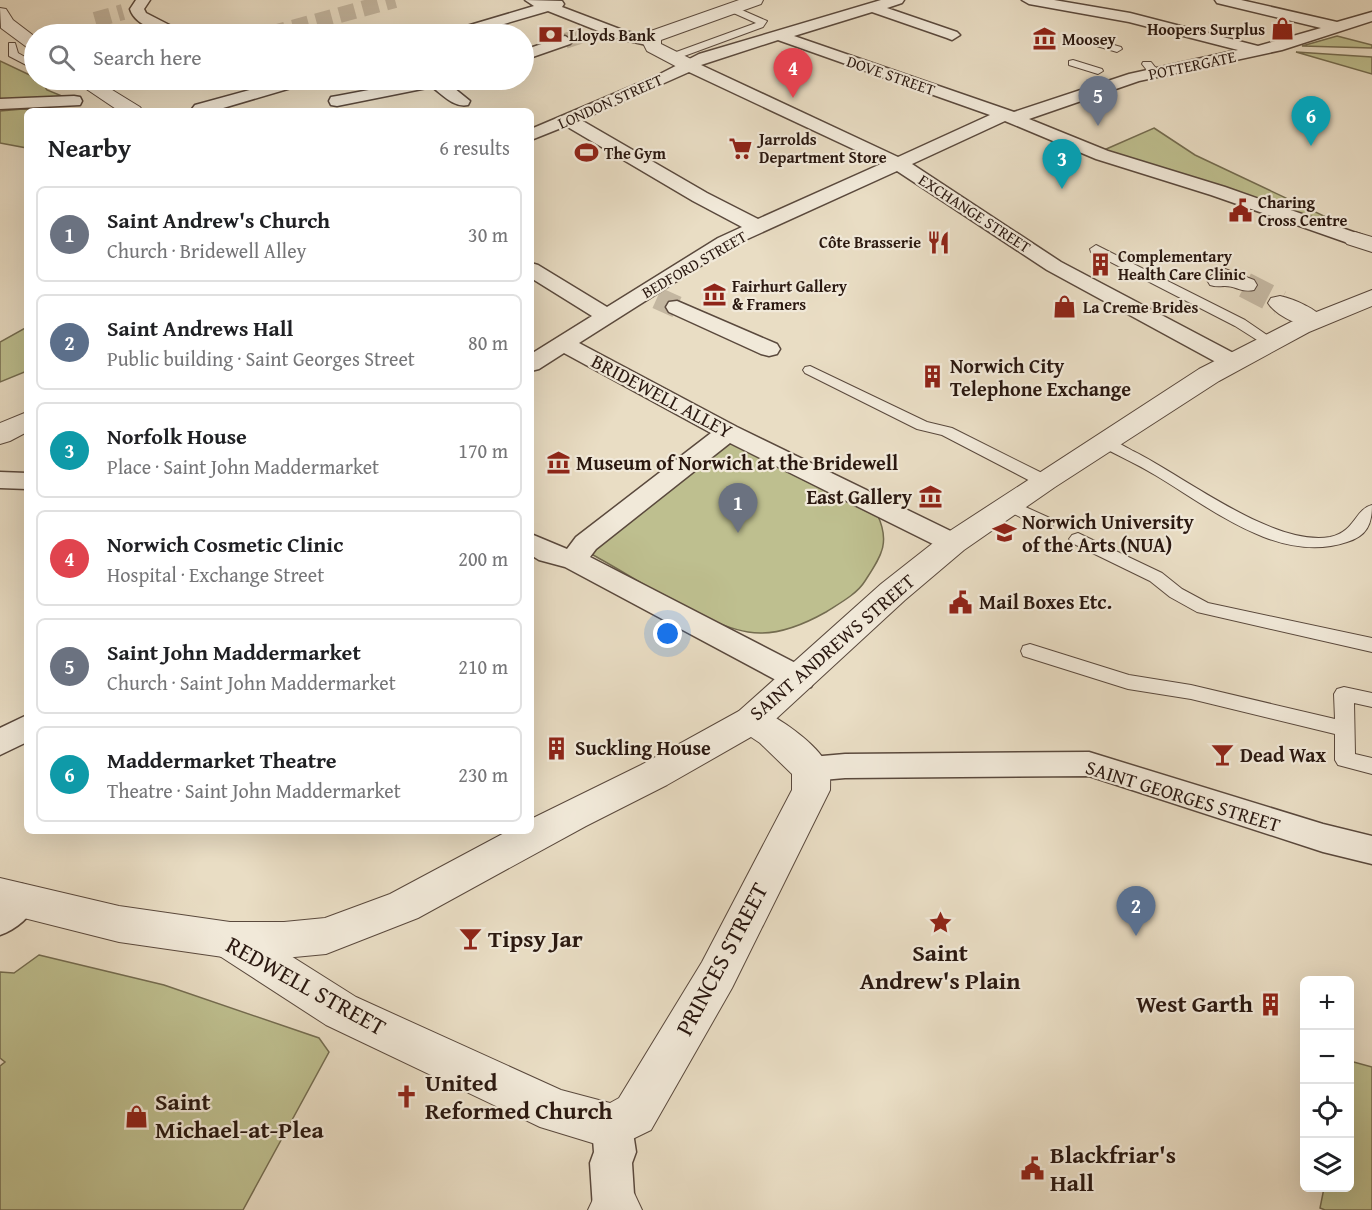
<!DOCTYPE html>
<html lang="en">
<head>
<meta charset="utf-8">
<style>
  body { margin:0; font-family:"Gentium Book Plus",serif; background:#f2f2f2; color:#202124 }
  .controls { position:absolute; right:18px; bottom:18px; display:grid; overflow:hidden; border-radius:9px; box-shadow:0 6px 24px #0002 }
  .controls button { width:54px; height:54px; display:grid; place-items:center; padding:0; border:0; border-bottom:2px solid #e0e0e0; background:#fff; color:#202124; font:30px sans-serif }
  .you { position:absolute; left:668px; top:634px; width:21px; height:21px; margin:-15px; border:4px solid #fff; border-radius:50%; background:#1a73e8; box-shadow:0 0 0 9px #1a73e833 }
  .badge { display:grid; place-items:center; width:39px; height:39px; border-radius:50%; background:#7c3aed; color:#fff; font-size:20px; font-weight:700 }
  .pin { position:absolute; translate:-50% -50px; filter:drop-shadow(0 2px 3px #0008) }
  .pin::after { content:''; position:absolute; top:32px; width:21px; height:18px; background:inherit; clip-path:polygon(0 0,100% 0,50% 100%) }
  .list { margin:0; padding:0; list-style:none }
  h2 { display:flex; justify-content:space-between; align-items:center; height:78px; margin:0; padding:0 24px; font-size:26px }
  h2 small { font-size:20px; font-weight:400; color:#757577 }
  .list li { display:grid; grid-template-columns:39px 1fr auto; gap:18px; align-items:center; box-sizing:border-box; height:96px; margin:0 12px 12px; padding:0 12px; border:2px solid #e0e0e0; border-radius:9px }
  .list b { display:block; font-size:22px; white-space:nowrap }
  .list p { margin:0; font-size:20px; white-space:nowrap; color:#757577 }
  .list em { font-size:20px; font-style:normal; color:#757577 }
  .icon { flex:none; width:33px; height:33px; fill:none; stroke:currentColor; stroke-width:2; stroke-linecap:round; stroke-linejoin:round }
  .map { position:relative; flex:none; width:1372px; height:1210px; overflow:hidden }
  .search { position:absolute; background:#fff; box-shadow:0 6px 24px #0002; left:24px; top:24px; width:510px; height:66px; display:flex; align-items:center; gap:15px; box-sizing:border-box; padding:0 21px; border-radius:33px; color:#757577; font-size:22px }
  .panel { position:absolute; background:#fff; box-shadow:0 6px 24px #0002; left:24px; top:108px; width:510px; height:726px; border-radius:9px }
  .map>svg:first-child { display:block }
  .green { fill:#bebf8f; stroke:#746c50; stroke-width:1.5 }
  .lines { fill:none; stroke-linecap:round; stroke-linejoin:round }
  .pedestrian-tunnel-far1 { stroke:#c3b6a0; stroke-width:16; stroke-dasharray:16 8; stroke-linecap:butt }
  .pedestrian-tunnel { stroke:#c3b6a0; stroke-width:22; stroke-dasharray:22 11; stroke-linecap:butt }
  .minor-tunnel { stroke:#c3b6a0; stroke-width:26; stroke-dasharray:26 13; stroke-linecap:butt }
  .service-casing { stroke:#5a493d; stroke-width:2 }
  .pedestrian-casing { stroke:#5a493d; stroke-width:3 }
  .minor-casing { stroke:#5a493d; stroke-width:2 }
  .tertiary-casing { stroke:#5a493d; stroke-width:2 }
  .service { fill:#f1e9d9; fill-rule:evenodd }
  .pedestrian { fill:#f1e9d9; fill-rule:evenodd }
  .minor { fill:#f1e9d9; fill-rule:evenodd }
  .tertiary { fill:#f1e9d9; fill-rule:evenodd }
  .labels { text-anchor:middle; stroke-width:4.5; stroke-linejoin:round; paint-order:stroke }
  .far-poi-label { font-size:16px; font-weight:bold; fill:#2a1810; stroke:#f1e9d9; text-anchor:start }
  .far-street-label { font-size:16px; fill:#2a1810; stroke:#f1e9d9 }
  .poi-label { font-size:20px; font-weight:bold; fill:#2a1810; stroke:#f1e9d9; text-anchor:start }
  .street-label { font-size:20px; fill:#2a1810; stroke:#f1e9d9 }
  .near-poi-label { font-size:24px; font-weight:bold; fill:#2a1810; stroke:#f1e9d9; text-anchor:start }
  .near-street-label { font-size:24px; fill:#2a1810; stroke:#f1e9d9 }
</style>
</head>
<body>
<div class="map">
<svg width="1372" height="1210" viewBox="0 0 1372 1210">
  <rect width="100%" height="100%" fill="#e9ddc4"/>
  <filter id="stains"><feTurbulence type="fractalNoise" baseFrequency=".00333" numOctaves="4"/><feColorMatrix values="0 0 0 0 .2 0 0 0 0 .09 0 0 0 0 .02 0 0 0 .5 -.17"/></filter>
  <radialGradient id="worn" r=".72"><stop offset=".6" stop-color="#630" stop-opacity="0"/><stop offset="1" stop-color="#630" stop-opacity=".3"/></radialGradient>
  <g class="green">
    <path d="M 1337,36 L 1372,45 L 1372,48 L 1302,46 Z"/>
    <path d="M 1296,52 L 1372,57 L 1372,74 Z"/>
    <path d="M 0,61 L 34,77 L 34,80 L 40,80 L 47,90 L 74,101 L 0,104 Z"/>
    <path d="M 23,109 L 54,111 L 27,111 L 27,148 L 0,143 L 0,111 Z"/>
    <path d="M 1154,128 L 1195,155 L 1343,225 L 1336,229 L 1104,150 Z"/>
    <path d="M 27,327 L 27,371 L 0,382 L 0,342 Z"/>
    <path d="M 728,441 L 877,514 C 891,543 881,556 865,581 C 857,594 840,603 826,612 C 803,625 775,637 748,632 C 704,625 634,577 593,555 L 592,547 Z"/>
    <path d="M 39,955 L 164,985 L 319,1038 L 329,1052 L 243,1210 L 0,1210 L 0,1066 L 5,1062 L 0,1058 L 0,972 L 14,973 Z"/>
    <path d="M 1350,1061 L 1372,1067 L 1372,1210 L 1325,1210 L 1320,1208 L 1324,1188 L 1350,1188 Z"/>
  </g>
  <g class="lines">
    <g class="pedestrian-tunnel-far1">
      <path d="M 95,20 L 123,12"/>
      <path d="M 270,34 L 395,0"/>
      <path d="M 565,41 L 580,36"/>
    </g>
    <path class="pedestrian-tunnel" d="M 657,298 L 677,307"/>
    <path class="minor-tunnel" d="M 1245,285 L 1280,303"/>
    <defs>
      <g id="service">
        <path d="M 729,7 L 735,7 L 767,21 L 763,27 L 676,59 L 668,59 L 668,55 L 756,23 L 729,11 Z"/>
        <path d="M 1093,39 L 1121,47 L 1122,49 L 1117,52 L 1090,44 L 1090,40 Z"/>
        <path d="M 9,43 L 15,43 L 18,53 L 34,62 L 34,69 L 9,56 Z"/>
        <path d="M 1073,60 L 1102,69 L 1103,71 L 1098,74 L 1069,65 L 1069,61 Z"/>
        <path d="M 1143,62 L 1151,62 L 1159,72 L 1158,74 L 1150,74 L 1142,64 Z"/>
        <path d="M 1096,245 L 1245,320 L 1277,342 L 1275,345 L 1265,345 L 1235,326 L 1091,252 L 1090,249 Z"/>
        <path d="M 810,366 L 927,422 L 952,428 L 1050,477 L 1052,481 L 1044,486 L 1038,485 L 942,435 L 917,429 L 805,373 L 803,370 L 805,367 Z"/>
        <path d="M 1104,437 C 1114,440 1124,446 1133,451 C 1184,476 1273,547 1330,537 C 1355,532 1355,509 1372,505 C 1372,524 1367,536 1347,542 C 1279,565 1211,508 1155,475 C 1137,464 1117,455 1098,445 L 1096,442 Z"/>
        <path d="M 1010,500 L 1052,519 L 1054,523 L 1052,527 L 1040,527 L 1004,509 L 1002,505 L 1004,501 Z"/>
        <path d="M 1078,533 L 1162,573 L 1182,589 L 1208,603 L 1372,638 L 1372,652 L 1197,612 L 1170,597 L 1150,581 L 1072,543 L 1069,539 L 1072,535 Z"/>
        <path d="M 1030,644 L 1129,675 L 1191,685 L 1335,719 L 1334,694 L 1337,689 L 1344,687 L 1372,693 L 1372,707 L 1354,703 L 1355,754 L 1372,758 L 1372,774 L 1338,765 L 1335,760 L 1335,734 L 1191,699 L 1128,689 L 1023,656 L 1021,651 L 1023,646 Z"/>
      </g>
      <g id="pedestrian">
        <path d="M 136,0 L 150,0 L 144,9 L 146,13 L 181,31 L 183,34 C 166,34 136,28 130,9 Z"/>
        <path d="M 525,0 L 562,1 L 564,4 L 562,7 L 625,31 L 656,38 L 659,41 L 651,46 L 616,38 L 548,11 L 470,34 L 447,34 L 450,31 L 534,6 Z"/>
        <path d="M 881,0 L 904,0 L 902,3 L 887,8 L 957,32 L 960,35 L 952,40 L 947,38 L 872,12 L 794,36 L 1014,112 L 1129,74 L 1238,50 L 1129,22 L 1029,4 L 1022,0 L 1054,0 L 1130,13 L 1258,46 L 1321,28 L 1217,3 L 1215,0 L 1241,0 L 1337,22 L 1372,12 L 1372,21 L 1282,50 L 1139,81 L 1029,119 L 1108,151 L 1225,187 L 1362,235 L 1365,239 L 1362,243 L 1348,243 L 1211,195 L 1096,159 L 1005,121 L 912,164 L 1061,262 L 1241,357 L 1244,362 L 1241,367 L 1233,369 L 1225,367 L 1047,270 L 897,171 L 732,246 L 579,343 L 737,427 L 963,537 L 967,543 L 963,549 L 953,552 L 943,549 L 730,443 L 596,549 L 590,557 L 811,671 L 815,679 L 811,687 L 800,690 L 789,687 L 565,567 L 539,560 L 531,555 L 531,534 L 567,549 L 576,537 L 711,433 L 564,353 L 539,369 L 531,371 L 531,354 L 592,316 L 531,278 L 531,263 L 538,265 L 607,307 L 718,238 L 742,227 L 693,201 L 566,126 L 531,140 L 531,129 L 656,76 L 699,54 ZM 778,40 L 990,115 L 898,157 L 701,65 ZM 689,72 L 883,163 L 758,219 L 707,193 L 581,120 Z"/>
        <path d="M 565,36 L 573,41 L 570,44 L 524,60 L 524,50 Z"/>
        <path d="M 106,80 L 131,80 L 129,83 L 97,92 L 89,87 L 91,83 Z"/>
        <path d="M 286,80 L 310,80 L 308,83 L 213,111 L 194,111 L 192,109 L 195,105 Z"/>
        <path d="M 422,80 L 453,80 L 449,84 L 470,101 L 468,105 C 454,108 443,95 432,87 L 337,106 L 331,105 L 329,101 L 331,97 L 337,96 Z"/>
        <path d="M 74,96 L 80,97 L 82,101 L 80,105 L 0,109 L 0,99 Z"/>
        <path d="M 677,301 L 777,344 L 780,349 L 777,354 L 769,356 L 761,354 L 669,312 L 666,307 L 669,302 Z"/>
        <path d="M 0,472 L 27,473 L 27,489 L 0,488 Z"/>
        <path d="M 27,715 L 27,742 L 0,755 L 0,728 Z"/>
        <path d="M 1089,752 L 1323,824 L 1372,836 L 1372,864 L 1323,852 L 1089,776 L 845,778 L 811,781 L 800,778 L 795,769 L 800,760 L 811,757 L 845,754 Z"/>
        <path d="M 22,884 L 34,888 L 40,899 C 31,916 17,929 0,935 L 0,897 L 10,888 Z"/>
        <path d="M 612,1106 L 626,1112 L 632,1126 L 636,1152 L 632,1163 L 635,1210 L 593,1209 L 590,1163 L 594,1152 L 592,1126 L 598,1112 Z"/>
      </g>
      <g id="minor">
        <path d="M 739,0 L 763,0 L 761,4 L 661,40 L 661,44 L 695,61 L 697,65 L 695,69 L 681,69 L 647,51 L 642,41 L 648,32 Z"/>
        <path d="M 1355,232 L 1372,237 L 1372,252 L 1347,244 L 1343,239 L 1347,234 Z"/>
        <path d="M 1225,269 L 1254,280 L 1257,285 L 1254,290 C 1242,293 1236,286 1225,286 C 1219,286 1216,287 1210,285 L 1207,280 L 1216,271 Z"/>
        <path d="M 1280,296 C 1294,299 1317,309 1326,321 L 1322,326 C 1306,330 1277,317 1268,303 L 1271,298 Z"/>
        <path d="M 752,707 C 774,713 820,745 828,767 C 831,773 830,783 830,790 L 732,988 L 651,1130 L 612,1149 L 540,1127 L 326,1025 L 215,953 L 209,940 L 215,927 L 230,922 L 245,927 L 356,997 L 561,1090 L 610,1103 L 619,1098 L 702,962 L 792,790 L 792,774 L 760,743 L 739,729 L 734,720 L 739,711 Z"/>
        <path d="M 613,1185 L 634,1193 L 642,1210 L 588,1210 L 596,1193 Z"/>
      </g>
      <g id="tertiary">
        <path d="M 0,8 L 6,9 L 13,20 L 34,36 L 34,49 L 28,48 L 1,28 Z"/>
        <path d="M 73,80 L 96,80 L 140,107 L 143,111 L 119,111 Z"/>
        <path d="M 1372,290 L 1372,306 L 1309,332 L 1219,381 L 1055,487 L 964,550 L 905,600 L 765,729 L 667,785 L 586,826 L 418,918 L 326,954 L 284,958 L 230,958 L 119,942 L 0,912 L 0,878 L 119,906 L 230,922 L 284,922 L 325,918 L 390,894 L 508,831 L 531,831 L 531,819 L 641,765 L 739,711 L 881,584 L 942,536 L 1199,369 L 1291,322 Z"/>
        <path d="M 27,412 L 27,432 L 10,441 L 0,444 L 0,423 Z"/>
      </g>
    </defs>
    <use href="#service" class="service-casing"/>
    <use href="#pedestrian" class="pedestrian-casing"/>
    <use href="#minor" class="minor-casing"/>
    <use href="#tertiary" class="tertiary-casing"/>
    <use href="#service" class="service"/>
    <use href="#pedestrian" class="pedestrian"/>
    <use href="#minor" class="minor"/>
    <use href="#tertiary" class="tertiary"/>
  </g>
  <defs>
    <symbol id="shop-bare" viewBox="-9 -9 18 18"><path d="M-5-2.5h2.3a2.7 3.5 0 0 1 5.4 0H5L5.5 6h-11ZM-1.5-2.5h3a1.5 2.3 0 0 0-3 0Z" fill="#8f2418" stroke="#f1e9d9" stroke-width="2.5" paint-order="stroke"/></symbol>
    <symbol id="bank-bare" viewBox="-9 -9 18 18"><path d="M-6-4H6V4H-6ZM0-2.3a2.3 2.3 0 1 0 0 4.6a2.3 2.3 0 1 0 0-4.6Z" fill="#8f2418" stroke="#f1e9d9" stroke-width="2.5" paint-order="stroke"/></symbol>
    <symbol id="museum-bare" viewBox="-9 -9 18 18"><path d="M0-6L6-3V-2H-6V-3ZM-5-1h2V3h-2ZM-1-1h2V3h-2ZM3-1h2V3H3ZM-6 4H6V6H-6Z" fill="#8f2418" stroke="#f1e9d9" stroke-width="2.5" paint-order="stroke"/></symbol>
    <symbol id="supermarket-bare" viewBox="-9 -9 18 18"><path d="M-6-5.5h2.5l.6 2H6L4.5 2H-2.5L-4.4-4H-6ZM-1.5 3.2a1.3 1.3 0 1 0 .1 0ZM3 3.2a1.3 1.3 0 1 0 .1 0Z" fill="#8f2418" stroke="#f1e9d9" stroke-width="2.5" paint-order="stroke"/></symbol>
    <symbol id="stadium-bare" viewBox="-9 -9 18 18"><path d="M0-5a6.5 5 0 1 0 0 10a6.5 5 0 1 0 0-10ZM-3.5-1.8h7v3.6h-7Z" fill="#8f2418" stroke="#f1e9d9" stroke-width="2.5" paint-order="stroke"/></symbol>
    <symbol id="civic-bare" viewBox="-9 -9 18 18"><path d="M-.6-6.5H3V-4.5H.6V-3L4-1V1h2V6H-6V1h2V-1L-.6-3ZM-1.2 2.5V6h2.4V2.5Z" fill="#8f2418" stroke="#f1e9d9" stroke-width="2.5" paint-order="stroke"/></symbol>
    <symbol id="restaurant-bare" viewBox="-9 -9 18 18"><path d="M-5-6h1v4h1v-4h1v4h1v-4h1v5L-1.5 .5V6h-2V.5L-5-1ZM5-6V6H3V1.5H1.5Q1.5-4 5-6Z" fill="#8f2418" stroke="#f1e9d9" stroke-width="2.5" paint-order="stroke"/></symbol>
    <symbol id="building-bare" viewBox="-9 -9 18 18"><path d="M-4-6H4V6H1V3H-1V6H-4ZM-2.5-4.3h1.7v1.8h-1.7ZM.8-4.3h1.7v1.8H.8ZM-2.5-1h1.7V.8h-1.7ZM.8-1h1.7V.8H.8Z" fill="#8f2418" stroke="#f1e9d9" stroke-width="2.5" paint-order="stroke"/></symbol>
    <symbol id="university-bare" viewBox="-9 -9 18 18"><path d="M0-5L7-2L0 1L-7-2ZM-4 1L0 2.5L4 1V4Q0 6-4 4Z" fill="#8f2418" stroke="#f1e9d9" stroke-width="2.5" paint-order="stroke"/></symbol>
    <symbol id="bar-bare" viewBox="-9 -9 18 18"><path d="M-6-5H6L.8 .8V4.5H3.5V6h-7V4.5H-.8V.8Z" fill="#8f2418" stroke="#f1e9d9" stroke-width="2.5" paint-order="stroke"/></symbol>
    <symbol id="sight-bare" viewBox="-9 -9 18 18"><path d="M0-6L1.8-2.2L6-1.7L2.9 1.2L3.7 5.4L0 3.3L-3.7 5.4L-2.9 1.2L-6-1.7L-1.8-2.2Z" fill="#8f2418" stroke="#f1e9d9" stroke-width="2.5" paint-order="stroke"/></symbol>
    <symbol id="church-bare" viewBox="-9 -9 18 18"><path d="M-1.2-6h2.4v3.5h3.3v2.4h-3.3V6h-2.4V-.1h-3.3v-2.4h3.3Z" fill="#8f2418" stroke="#f1e9d9" stroke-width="2.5" paint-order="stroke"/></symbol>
  </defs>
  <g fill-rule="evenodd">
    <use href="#shop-bare" x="1266" y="12" width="33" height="33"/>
    <use href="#bank-bare" x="534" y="18" width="33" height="33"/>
    <use href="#museum-bare" x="1028" y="22" width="33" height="33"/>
    <use href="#supermarket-bare" x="724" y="132" width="33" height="33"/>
    <use href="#stadium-bare" x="570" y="136" width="33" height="33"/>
    <use href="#civic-bare" x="1224" y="194" width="33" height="33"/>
    <use href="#restaurant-bare" x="922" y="226" width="33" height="33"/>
    <use href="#building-bare" x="1084" y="248" width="33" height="33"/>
    <use href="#museum-bare" x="698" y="278" width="33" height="33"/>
    <use href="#shop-bare" x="1048" y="290" width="33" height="33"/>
    <use href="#building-bare" x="916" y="360" width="33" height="33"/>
    <use href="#museum-bare" x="542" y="446" width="33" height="33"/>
    <use href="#museum-bare" x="914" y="480" width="33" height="33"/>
    <use href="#university-bare" x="988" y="516" width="33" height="33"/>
    <use href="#civic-bare" x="944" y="586" width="33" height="33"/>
    <use href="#building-bare" x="540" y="732" width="33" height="33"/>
    <use href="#bar-bare" x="1206" y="738" width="33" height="33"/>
    <use href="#sight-bare" x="924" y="906" width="33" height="33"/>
    <use href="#bar-bare" x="454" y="922" width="33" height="33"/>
    <use href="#building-bare" x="1254" y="988" width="33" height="33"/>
    <use href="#church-bare" x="390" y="1080" width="33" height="33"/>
    <use href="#shop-bare" x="120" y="1100" width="33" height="33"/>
    <use href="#civic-bare" x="1016" y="1152" width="33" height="33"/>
  </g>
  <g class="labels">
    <g class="far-poi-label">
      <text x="1265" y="35" text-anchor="end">Hoopers Surplus</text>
      <text x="569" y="41">Lloyds Bank</text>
      <text x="1062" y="45">Moosey</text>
      <text x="759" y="145">Jarrolds<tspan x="759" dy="18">Department Store</tspan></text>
      <text x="604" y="159">The Gym</text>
      <text x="1258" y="208">Charing<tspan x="1258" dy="18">Cross Centre</tspan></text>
      <text x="921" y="248" text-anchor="end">Côte Brasserie</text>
      <text x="1118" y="262">Complementary<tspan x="1118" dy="18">Health Care Clinic</tspan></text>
      <text x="732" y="292">Fairhurt Gallery<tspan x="732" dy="18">&amp; Framers</tspan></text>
      <text x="1083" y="313">La Creme Brides</text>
    </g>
    <g class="far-street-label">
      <text transform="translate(1192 65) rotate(-12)" y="6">POTTERGATE</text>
      <text transform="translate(891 75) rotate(19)" y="6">DOVE STREET</text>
      <text transform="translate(610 101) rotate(-24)" y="6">LONDON STREET</text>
      <text transform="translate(975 213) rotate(33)" y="6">EXCHANGE STREET</text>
      <text transform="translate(694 264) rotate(-30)" y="6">BEDFORD STREET</text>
    </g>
    <g class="poi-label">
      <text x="950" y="373">Norwich City<tspan x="950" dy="23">Telephone Exchange</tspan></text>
      <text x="576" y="470">Museum of Norwich at the Bridewell</text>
      <text x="912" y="504" text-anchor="end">East Gallery</text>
      <text x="1022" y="529">Norwich University<tspan x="1022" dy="23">of the Arts (NUA)</tspan></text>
      <text x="979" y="609">Mail Boxes Etc.</text>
      <text x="575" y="755">Suckling House</text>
      <text x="1240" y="762">Dead Wax</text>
    </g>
    <g class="street-label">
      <text transform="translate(662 396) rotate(28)" y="7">BRIDEWELL ALLEY</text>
      <text transform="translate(832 647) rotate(-41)" y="7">SAINT ANDREWS STREET</text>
      <text transform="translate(1183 796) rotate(17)" y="7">SAINT GEORGES STREET</text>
    </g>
    <g class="near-poi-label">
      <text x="488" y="947">Tipsy Jar</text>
      <text x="940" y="961" text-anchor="middle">Saint<tspan x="940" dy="28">Andrew's Plain</tspan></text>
      <text x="1253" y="1012" text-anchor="end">West Garth</text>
      <text x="425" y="1091">United<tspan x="425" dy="28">Reformed Church</tspan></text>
      <text x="155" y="1110">Saint<tspan x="155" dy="28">Michael-at-Plea</tspan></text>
      <text x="1050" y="1163">Blackfriar's<tspan x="1050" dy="28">Hall</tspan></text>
    </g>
    <g class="near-street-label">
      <text transform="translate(722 959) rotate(-62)" y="8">PRINCES STREET</text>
      <text transform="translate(306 986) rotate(29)" y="8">REDWELL STREET</text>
    </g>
  </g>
  <rect width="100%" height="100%" filter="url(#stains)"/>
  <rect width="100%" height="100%" fill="url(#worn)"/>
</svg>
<div class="controls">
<button>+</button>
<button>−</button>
<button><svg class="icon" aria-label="locate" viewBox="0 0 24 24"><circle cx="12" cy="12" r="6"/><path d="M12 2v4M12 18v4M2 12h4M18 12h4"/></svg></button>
<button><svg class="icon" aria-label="layers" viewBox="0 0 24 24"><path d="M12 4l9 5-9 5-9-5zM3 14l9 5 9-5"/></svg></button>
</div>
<div class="you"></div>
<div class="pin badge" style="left:738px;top:533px;background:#6b7280">1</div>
<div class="pin badge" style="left:1136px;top:936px;background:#5c6f8a">2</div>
<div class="pin badge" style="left:1062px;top:189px;background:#0f9aa8">3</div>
<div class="pin badge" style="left:793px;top:98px;background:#e0444e">4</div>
<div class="pin badge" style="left:1098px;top:126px;background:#6b7280">5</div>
<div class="pin badge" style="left:1311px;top:146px;background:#0f9aa8">6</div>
<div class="search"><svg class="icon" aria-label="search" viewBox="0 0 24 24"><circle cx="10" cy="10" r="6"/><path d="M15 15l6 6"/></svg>Search here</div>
<section class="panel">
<h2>Nearby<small>6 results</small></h2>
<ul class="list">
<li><span class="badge" style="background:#6b7280">1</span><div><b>Saint Andrew's Church</b><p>Church · Bridewell Alley</p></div><em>30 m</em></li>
<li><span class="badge" style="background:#5c6f8a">2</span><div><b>Saint Andrews Hall</b><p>Public building · Saint Georges Street</p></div><em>80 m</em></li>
<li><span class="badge" style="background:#0f9aa8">3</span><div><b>Norfolk House</b><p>Place · Saint John Maddermarket</p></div><em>170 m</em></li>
<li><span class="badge" style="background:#e0444e">4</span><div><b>Norwich Cosmetic Clinic</b><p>Hospital · Exchange Street</p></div><em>200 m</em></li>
<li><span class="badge" style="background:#6b7280">5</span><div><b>Saint John Maddermarket</b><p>Church · Saint John Maddermarket</p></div><em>210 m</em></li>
<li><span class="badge" style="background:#0f9aa8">6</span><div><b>Maddermarket Theatre</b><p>Theatre · Saint John Maddermarket</p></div><em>230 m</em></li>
</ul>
</section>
</div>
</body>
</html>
